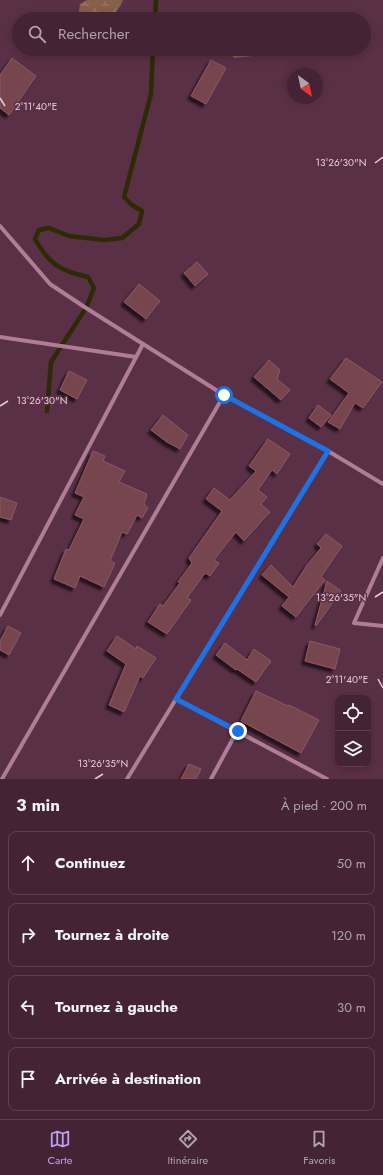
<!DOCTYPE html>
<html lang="fr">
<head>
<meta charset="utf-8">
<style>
  body { margin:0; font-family:Jost,sans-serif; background:#4b2c3c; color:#f1f3f6 }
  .controls { position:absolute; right:12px; bottom:12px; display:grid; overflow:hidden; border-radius:8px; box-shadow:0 2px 10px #0003 }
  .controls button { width:36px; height:36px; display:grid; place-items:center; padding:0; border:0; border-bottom:1px solid #5c414f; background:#442434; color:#f1f3f6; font:20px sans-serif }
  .compass { position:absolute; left:287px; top:68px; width:36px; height:36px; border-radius:50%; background:#442434; box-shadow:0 2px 10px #0003; rotate:147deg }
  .stop { position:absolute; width:12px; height:12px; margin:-9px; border:3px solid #1a73e8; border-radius:50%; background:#fff }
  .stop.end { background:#1a73e8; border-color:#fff; box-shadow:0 1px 4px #0008 }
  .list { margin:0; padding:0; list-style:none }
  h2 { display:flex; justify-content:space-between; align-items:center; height:52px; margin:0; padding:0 16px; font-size:17px }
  h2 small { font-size:13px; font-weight:400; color:#afa4ac }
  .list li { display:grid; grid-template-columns:26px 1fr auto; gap:12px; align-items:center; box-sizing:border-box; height:64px; margin:0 8px 8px; padding:0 8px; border:1px solid #5c414f; border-radius:8px }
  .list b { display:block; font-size:15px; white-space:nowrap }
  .list em { font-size:13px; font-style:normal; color:#afa4ac }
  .icon { flex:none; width:22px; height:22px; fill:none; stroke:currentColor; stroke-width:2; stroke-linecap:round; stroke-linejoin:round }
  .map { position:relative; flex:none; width:383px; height:779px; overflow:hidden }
  .search { position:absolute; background:#442434; box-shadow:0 2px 10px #0003; left:12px; right:12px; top:12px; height:44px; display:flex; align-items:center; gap:10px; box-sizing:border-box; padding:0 14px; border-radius:22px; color:#afa4ac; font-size:15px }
  .sheet { height:340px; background:#442434 }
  nav { display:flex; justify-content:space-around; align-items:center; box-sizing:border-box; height:56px; border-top:1px solid #5c414f; background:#442434; font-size:11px; color:#afa4ac }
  nav a { display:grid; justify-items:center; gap:2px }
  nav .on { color:#bca0f2 }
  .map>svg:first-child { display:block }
  .wetland { fill:url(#wetland-marsh) }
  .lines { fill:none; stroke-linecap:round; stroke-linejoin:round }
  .stream { stroke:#2c2b03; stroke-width:4.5 }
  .building { fill:#77454e; stroke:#8c5862; filter:url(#shadow) }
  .minor { stroke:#af7d96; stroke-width:4 }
  .route { stroke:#1a73e8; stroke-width:5 }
  .ticks { fill:none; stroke:#e7cbd8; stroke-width:1.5 }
  .ticks-label { font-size:10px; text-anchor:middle; fill:#e7cbd8; stroke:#5a3046; stroke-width:3; stroke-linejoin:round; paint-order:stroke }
</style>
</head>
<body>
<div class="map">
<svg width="383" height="779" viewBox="0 0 383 779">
  <defs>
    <pattern id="wetland-marsh" width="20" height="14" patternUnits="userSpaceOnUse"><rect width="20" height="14" fill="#87604c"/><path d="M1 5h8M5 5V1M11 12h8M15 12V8" fill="none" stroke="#9e7d6d"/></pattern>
    <filter id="shadow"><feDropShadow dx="-3.5" dy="3.5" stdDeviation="1" flood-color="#0009"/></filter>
  </defs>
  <rect width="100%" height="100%" fill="#5a3046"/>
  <g class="wetland">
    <path d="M 87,0 L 123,0 C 113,24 100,19 78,19 L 80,4 Z"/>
    <path d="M 227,49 L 265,49 L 254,50 L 253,56 L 234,58 Z"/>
  </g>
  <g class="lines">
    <g class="stream">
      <path d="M 155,19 L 156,0"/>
      <path d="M 47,411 L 51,362 L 86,308 L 94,288 L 88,277 C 60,271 49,264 35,239 L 39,230 L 49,228 L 69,236 L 104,240 L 122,238 L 139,224 L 142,211 L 132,205 L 124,197 L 151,94 L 153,49"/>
    </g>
  </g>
  <g class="building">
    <path d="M 12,58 L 36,76 L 9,115 L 0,108 L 0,75 Z"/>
    <path d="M 211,60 L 226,68 L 206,104 L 191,96 Z"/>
    <path d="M 197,262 L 208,274 L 195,286 L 184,273 Z"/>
    <path d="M 139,284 L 160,301 L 146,319 L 124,302 Z"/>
    <path d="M 346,358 L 382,382 L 363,408 L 355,403 L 340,429 L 328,422 L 349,393 L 330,379 Z"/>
    <path d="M 269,360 L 280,370 L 277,379 L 290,390 L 281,400 L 254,377 Z"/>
    <path d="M 69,371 L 87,380 L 77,399 L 60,390 Z"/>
    <path d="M 318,405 L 331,415 L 321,427 L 309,418 Z"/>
    <path d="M 163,415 L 188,435 L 180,449 L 167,442 L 151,430 Z"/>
    <path d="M 268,439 L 290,454 L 277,474 L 272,470 L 258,490 L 267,497 L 261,504 L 270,512 L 244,541 L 236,532 L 214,560 L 219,563 L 210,576 L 205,573 L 187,598 L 191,600 L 167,634 L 148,622 L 160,604 L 163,606 L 180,583 L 178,582 L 192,563 L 189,558 L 222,511 L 206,499 L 214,488 L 230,500 L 256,471 L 249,466 Z"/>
    <path d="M 93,451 L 105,456 L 103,461 L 125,471 L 119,482 L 147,494 L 144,504 L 148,508 L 142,518 L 137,515 L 127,534 L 122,532 L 110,561 L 115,563 L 104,587 L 80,576 L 75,588 L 54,579 L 66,549 L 69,550 L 84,519 L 75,515 L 84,497 L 75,493 Z"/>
    <path d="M 0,497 L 17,503 L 11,520 L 0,517 Z"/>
    <path d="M 326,534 L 342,546 L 321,577 L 325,580 L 296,617 L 282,606 L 289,597 L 262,575 L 271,565 L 293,587 L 307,565 L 321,548 L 317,544 Z"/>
    <path d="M 327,581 L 341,591 L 316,626 L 315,625 Z"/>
    <path d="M 8,626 L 21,633 L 9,655 L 0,650 L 0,641 Z"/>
    <path d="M 117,636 L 136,649 L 137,646 L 156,658 L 143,678 L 140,676 L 124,712 L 109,705 L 126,664 L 107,651 Z"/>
    <path d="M 310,641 L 340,649 L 335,669 L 305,661 Z"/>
    <path d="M 225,643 L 247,660 L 254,649 L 271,661 L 256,682 L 237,669 L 236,670 L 216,655 Z"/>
    <path d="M 256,691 L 288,706 L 289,705 L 319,720 L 301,753 L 241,721 Z"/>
    <path d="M 189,764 L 201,769 L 196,779 L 181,779 Z"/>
  </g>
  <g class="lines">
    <g class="minor">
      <path d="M 0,226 L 50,284 L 86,308 L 224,395 L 328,451 L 383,484"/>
      <path d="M 0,337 L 136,357"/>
      <path d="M 383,558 L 354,623 L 383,626"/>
      <path d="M 0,615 L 143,344"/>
      <path d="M 176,699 L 327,779"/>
      <path d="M 2,779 L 224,395"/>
      <path d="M 127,779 L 328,451"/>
      <path d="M 211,779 L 237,731"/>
    </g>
  </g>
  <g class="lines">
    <path class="route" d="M 224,395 L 328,451 L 176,699 L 238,731"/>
  </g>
  <path class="ticks" d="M 0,98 L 5,106M 375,163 L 383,157M 0,406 L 8,401M 375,597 L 383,592M 378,679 L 383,688M 95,779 L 103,774"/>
  <g class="ticks-label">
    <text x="36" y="110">2°11'40"E</text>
    <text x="341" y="166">13°26'30"N</text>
    <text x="42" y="404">13°26'30"N</text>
    <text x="341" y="601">13°26'35"N</text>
    <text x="347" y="683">2°11'40"E</text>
    <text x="103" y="767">13°26'35"N</text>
  </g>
</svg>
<div class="controls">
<button><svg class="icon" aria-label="locate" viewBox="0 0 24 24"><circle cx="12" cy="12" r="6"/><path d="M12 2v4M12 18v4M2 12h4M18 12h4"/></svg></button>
<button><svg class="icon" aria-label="layers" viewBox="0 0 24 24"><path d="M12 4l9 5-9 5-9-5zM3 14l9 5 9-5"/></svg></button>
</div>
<svg class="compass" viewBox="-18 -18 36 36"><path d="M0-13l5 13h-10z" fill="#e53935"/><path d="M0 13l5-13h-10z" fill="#afa4ac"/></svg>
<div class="stop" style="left:224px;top:395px"></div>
<div class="stop end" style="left:238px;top:731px"></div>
<div class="search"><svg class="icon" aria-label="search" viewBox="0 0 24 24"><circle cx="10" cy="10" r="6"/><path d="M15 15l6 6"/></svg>Rechercher</div>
</div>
<section class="sheet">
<h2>3 min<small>À pied · 200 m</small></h2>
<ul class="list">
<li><svg class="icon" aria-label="ahead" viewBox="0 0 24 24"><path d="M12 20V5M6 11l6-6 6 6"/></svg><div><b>Continuez</b></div><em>50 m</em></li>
<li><svg class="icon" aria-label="right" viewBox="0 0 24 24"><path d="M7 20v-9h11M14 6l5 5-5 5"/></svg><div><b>Tournez à droite</b></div><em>120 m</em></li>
<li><svg class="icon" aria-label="left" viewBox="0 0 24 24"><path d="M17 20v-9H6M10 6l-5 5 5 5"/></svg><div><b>Tournez à gauche</b></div><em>30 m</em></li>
<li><svg class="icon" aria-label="arrive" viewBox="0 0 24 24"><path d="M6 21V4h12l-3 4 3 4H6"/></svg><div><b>Arrivée à destination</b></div></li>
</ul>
</section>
<nav>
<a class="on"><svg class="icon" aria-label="map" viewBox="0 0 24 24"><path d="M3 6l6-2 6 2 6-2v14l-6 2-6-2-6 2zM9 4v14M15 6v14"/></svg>Carte</a>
<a><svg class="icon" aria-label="directions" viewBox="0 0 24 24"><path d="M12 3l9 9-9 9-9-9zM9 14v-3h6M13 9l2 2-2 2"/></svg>Itinéraire</a>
<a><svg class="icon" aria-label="saved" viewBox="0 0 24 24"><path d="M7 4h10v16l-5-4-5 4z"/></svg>Favoris</a>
</nav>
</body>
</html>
